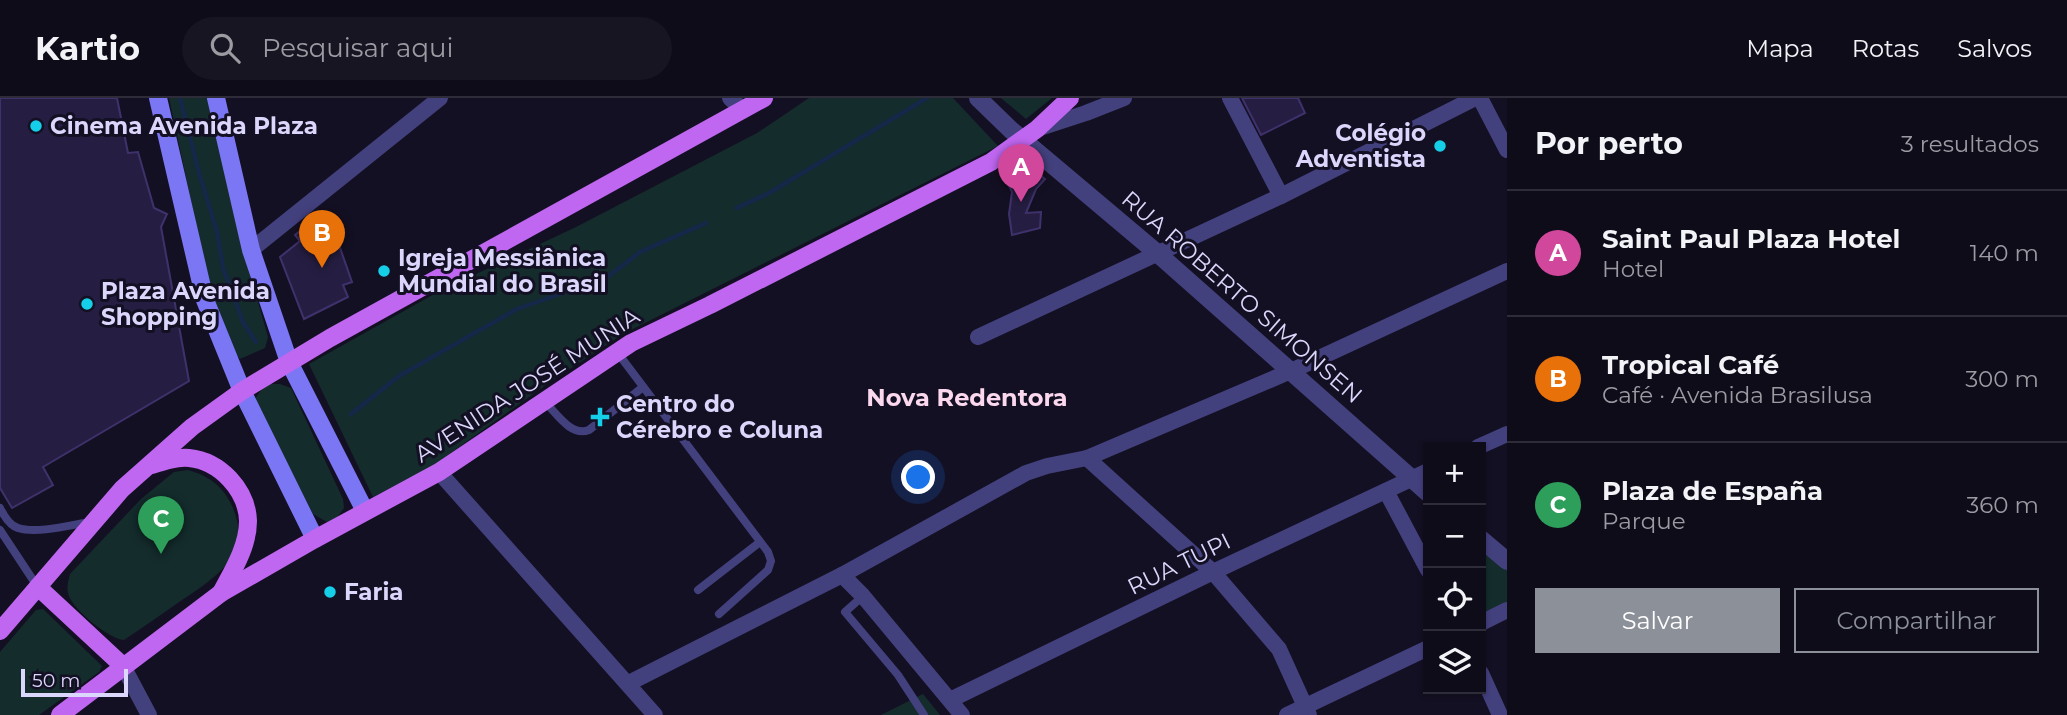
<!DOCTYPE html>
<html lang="pt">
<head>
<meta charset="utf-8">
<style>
  body { margin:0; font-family:Montserrat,sans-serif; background:#181523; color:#f1f3f6 }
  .controls { position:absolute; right:21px; bottom:21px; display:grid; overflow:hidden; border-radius:0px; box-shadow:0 2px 5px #0004 }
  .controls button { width:63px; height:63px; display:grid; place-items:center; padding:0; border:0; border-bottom:2px solid #2f2c39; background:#0f0c1a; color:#f1f3f6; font:35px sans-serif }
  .scale { position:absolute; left:21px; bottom:18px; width:107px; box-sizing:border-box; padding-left:7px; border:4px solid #dbd6fb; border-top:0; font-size:19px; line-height:24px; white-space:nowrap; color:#dbd6fb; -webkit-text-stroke:5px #141023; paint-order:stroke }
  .you { position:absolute; left:919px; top:380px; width:24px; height:24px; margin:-18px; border:5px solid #fff; border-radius:50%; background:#1a73e8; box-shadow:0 0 0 10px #1a73e833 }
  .badge { display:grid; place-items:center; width:46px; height:46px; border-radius:50%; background:#8c9099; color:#fff; font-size:23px; font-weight:700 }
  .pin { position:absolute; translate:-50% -58px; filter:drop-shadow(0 2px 4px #0008) }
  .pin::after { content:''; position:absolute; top:37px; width:24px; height:21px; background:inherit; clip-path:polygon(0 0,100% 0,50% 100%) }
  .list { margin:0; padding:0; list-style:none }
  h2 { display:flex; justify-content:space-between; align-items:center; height:91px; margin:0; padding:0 28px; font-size:30px }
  h2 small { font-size:23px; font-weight:400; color:#9b9ba2 }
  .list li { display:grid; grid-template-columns:46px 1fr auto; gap:21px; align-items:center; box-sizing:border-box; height:126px; padding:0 28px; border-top:2px solid #2f2c39 }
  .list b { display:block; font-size:26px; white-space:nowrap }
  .list p { margin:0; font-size:23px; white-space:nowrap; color:#9b9ba2 }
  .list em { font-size:23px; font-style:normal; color:#9b9ba2 }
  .actions { display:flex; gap:14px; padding:21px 28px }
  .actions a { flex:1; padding:16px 0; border:2px solid #8c9099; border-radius:0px; text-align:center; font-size:24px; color:#8c9099 }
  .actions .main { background:#8c9099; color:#fff }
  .icon { flex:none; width:38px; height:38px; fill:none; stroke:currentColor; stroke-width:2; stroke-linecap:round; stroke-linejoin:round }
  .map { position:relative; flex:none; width:1507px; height:617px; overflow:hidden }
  header { display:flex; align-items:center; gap:42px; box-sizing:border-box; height:98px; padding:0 35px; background:#0f0c1a; border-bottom:2px solid #2f2c39 }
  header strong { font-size:33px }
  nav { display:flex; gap:38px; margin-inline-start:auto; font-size:24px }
  .search { width:490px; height:63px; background:#181523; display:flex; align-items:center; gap:18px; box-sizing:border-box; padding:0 24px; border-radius:38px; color:#9b9ba2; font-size:26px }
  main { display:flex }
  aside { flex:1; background:#0f0c1a }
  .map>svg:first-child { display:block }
  .green { fill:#142c2c }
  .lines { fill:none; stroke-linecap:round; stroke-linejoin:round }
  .stream { stroke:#152849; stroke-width:4.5 }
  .building { fill:#261e42; stroke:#3f326c; stroke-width:2 }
  .service { stroke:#43407e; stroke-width:8 }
  .minor { stroke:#43407e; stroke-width:16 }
  .tertiary { stroke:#43407e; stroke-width:18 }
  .secondary { stroke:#7b76f3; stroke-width:18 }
  .primary { stroke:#c067f1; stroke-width:18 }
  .poi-dot { fill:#15cfe8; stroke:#141023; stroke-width:2.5 }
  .labels { text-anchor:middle; stroke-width:6; stroke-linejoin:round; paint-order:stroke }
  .poi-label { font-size:23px; font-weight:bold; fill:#dbd6fb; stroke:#141023; text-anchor:start }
  .street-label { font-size:23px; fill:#dbd6fb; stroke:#141023 }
  .neighbourhood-label { font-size:24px; font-weight:bold; fill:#fbd8ee; stroke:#141023 }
</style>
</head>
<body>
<header>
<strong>Kartio</strong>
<div class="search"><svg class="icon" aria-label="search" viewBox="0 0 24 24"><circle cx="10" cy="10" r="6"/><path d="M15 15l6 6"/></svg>Pesquisar aqui</div>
<nav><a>Mapa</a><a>Rotas</a><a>Salvos</a></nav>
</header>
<main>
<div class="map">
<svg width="1507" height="617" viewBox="0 0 1507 617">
  <rect width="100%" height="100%" fill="#141023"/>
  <g class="green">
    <path d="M 169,0 L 208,0 L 248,169 L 268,239 L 265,250 L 240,261 L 229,247 L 213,205 Z"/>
    <path d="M 809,0 L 953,0 L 998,48 L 623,236 L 550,284 L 434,367 L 373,399 L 309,266 L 438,194 L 576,129 L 757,35 Z"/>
    <path d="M 1001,0 L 1052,0 L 1026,21 Z"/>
    <path d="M 269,286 L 280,286 L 291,290 L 343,401 L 344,410 L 335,422 L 327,424 L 313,416 L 254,302 L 262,291 Z"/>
    <path d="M 188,372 C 209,378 223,388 232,408 C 254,456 216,479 182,502 C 163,515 144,529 124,542 C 109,541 74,512 69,498 C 66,491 68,483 70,476 L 141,401 L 174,374 Z"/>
    <path d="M 1481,447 L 1507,471 L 1507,506 L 1481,519 Z"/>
    <path d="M 43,511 L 102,568 L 99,574 L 39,617 L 0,617 L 0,554 L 36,512 Z"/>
    <path d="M 923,596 L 940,617 L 881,617 Z"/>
  </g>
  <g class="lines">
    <g class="stream">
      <path d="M 180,0 L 199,75 L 217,134 L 223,170 L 243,224 L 256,244"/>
      <path d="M 737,110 L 769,95 L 927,0"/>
      <path d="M 351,316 L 399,278 L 517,211 L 606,180 L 640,154 L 706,125"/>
    </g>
  </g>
  <g class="building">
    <path d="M 0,0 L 117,0 L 128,55 L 138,54 L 154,110 L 167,116 L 161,129 L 189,283 L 43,369 L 53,387 L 12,410 L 0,390 Z"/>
    <path d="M 1242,0 L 1298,0 L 1305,15 L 1261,37 Z"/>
    <path d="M 1026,60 L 1033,66 L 1030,69 L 1045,81 L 1036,91 L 1026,115 L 1041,114 L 1040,130 L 1012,137 L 1009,116 L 1012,94 L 1006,81 L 1006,75 L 1012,66 Z"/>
    <path d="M 315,121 L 321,127 L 331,124 L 352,184 L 343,187 L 348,199 L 304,221 L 280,159 L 300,143 L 295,137 Z"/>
  </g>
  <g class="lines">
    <g class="service">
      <path d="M 617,254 L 768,454 L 771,463 L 768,472 L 719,516"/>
      <path d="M 545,304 C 557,316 571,339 589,332 L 643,289"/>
      <path d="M 0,410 C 4,418 10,428 18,430 C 37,436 71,427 90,424"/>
      <path d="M 0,432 L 37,488"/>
      <path d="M 698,492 L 760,444"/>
      <path d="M 863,498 L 845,514 L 898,577 L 924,617"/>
    </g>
    <g class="minor">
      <path d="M 730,0 L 743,12"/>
      <path d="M 1230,0 L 1281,98"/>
      <path d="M 1480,0 L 1507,52"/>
      <path d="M 1037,31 L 1086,15 L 1124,0"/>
      <path d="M 251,152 L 440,0"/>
      <path d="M 978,239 L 1281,98 L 1475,0"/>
      <path d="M 1478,349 L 1507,336"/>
      <path d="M 1087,360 L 1213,474 L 1279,551 L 1309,617"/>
      <path d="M 439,374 L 655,617"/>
      <path d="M 1386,393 L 1428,472"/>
      <path d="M 842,477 L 863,498 L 962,617"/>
      <path d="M 1481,525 L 1507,512"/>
      <path d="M 123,568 L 149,617"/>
      <path d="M 1481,575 L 1500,617"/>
      <path d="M 629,585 L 842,477 L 1026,375 L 1047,368 L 1087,360 L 1291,273 L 1507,173"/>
      <path d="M 950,602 L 1213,474 L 1428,373"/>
      <path d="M 1287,617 L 1428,550"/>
    </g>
    <g class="tertiary">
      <path d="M 978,0 L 1011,32 L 1157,155 L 1428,395"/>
      <path d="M 1481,441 L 1507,463"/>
    </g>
    <g class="secondary">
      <path d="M 158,0 L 205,202 L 242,293 L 315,441"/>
      <path d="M 216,0 L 251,152 L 289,264 L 365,413"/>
    </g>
    <g class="primary">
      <path d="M 152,367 C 164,363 176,359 189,360 C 220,363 247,392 248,423 C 248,449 232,474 221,495"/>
      <path d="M 38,489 L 123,568"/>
      <path d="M 0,533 L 122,391 L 192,329 L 242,293 L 330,240 L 764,0"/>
      <path d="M 60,617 L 221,495 L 315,441 L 439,374 L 631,245 L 710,207 L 991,64 L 1037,31 L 1070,0"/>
    </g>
  </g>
  <g class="poi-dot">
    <circle cx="36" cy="28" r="7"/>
    <circle cx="1440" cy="48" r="7"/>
    <circle cx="384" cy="173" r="7"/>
    <circle cx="87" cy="206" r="7"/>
    <path d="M596.5 308.5h7v7h7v7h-7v7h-7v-7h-7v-7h7z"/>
    <circle cx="330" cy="494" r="7"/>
  </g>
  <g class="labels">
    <g class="poi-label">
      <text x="50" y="36">Cinema Avenida Plaza</text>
      <text x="1426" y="43" text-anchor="end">Colégio<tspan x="1426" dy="26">Adventista</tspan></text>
      <text x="398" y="168">Igreja Messiânica<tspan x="398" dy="26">Mundial do Brasil</tspan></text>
      <text x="101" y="201">Plaza Avenida<tspan x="101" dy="26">Shopping</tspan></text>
      <text x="616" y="314">Centro do<tspan x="616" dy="26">Cérebro e Coluna</tspan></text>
      <text x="344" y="502">Faria</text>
    </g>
    <g class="street-label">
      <text transform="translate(1242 199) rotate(41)" y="8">RUA ROBERTO SIMONSEN</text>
      <text transform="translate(527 287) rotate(-33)" y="8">AVENIDA JOSÉ MUNIA</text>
      <text transform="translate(1179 466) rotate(-26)" y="8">RUA TUPI</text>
    </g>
    <g class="neighbourhood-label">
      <text x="967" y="308">Nova Redentora</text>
    </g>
  </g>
</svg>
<div class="controls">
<button>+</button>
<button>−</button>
<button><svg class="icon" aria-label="locate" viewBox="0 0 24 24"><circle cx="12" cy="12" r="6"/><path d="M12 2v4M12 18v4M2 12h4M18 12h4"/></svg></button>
<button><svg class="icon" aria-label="layers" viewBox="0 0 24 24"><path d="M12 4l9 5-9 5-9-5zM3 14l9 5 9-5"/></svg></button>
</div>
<div class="scale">50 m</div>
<div class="you"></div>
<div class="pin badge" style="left:1021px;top:104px;background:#d1479c">A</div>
<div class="pin badge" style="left:322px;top:170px;background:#e8710a">B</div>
<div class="pin badge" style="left:161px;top:456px;background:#2e9e5b">C</div>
</div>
<aside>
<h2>Por perto<small>3 resultados</small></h2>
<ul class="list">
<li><span class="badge" style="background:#d1479c">A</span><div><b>Saint Paul Plaza Hotel</b><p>Hotel</p></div><em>140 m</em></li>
<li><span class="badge" style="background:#e8710a">B</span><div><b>Tropical Café</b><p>Café · Avenida Brasilusa</p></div><em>300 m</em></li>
<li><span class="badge" style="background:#2e9e5b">C</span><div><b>Plaza de España</b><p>Parque</p></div><em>360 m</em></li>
</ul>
<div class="actions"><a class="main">Salvar</a><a>Compartilhar</a></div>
</aside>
</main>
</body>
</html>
